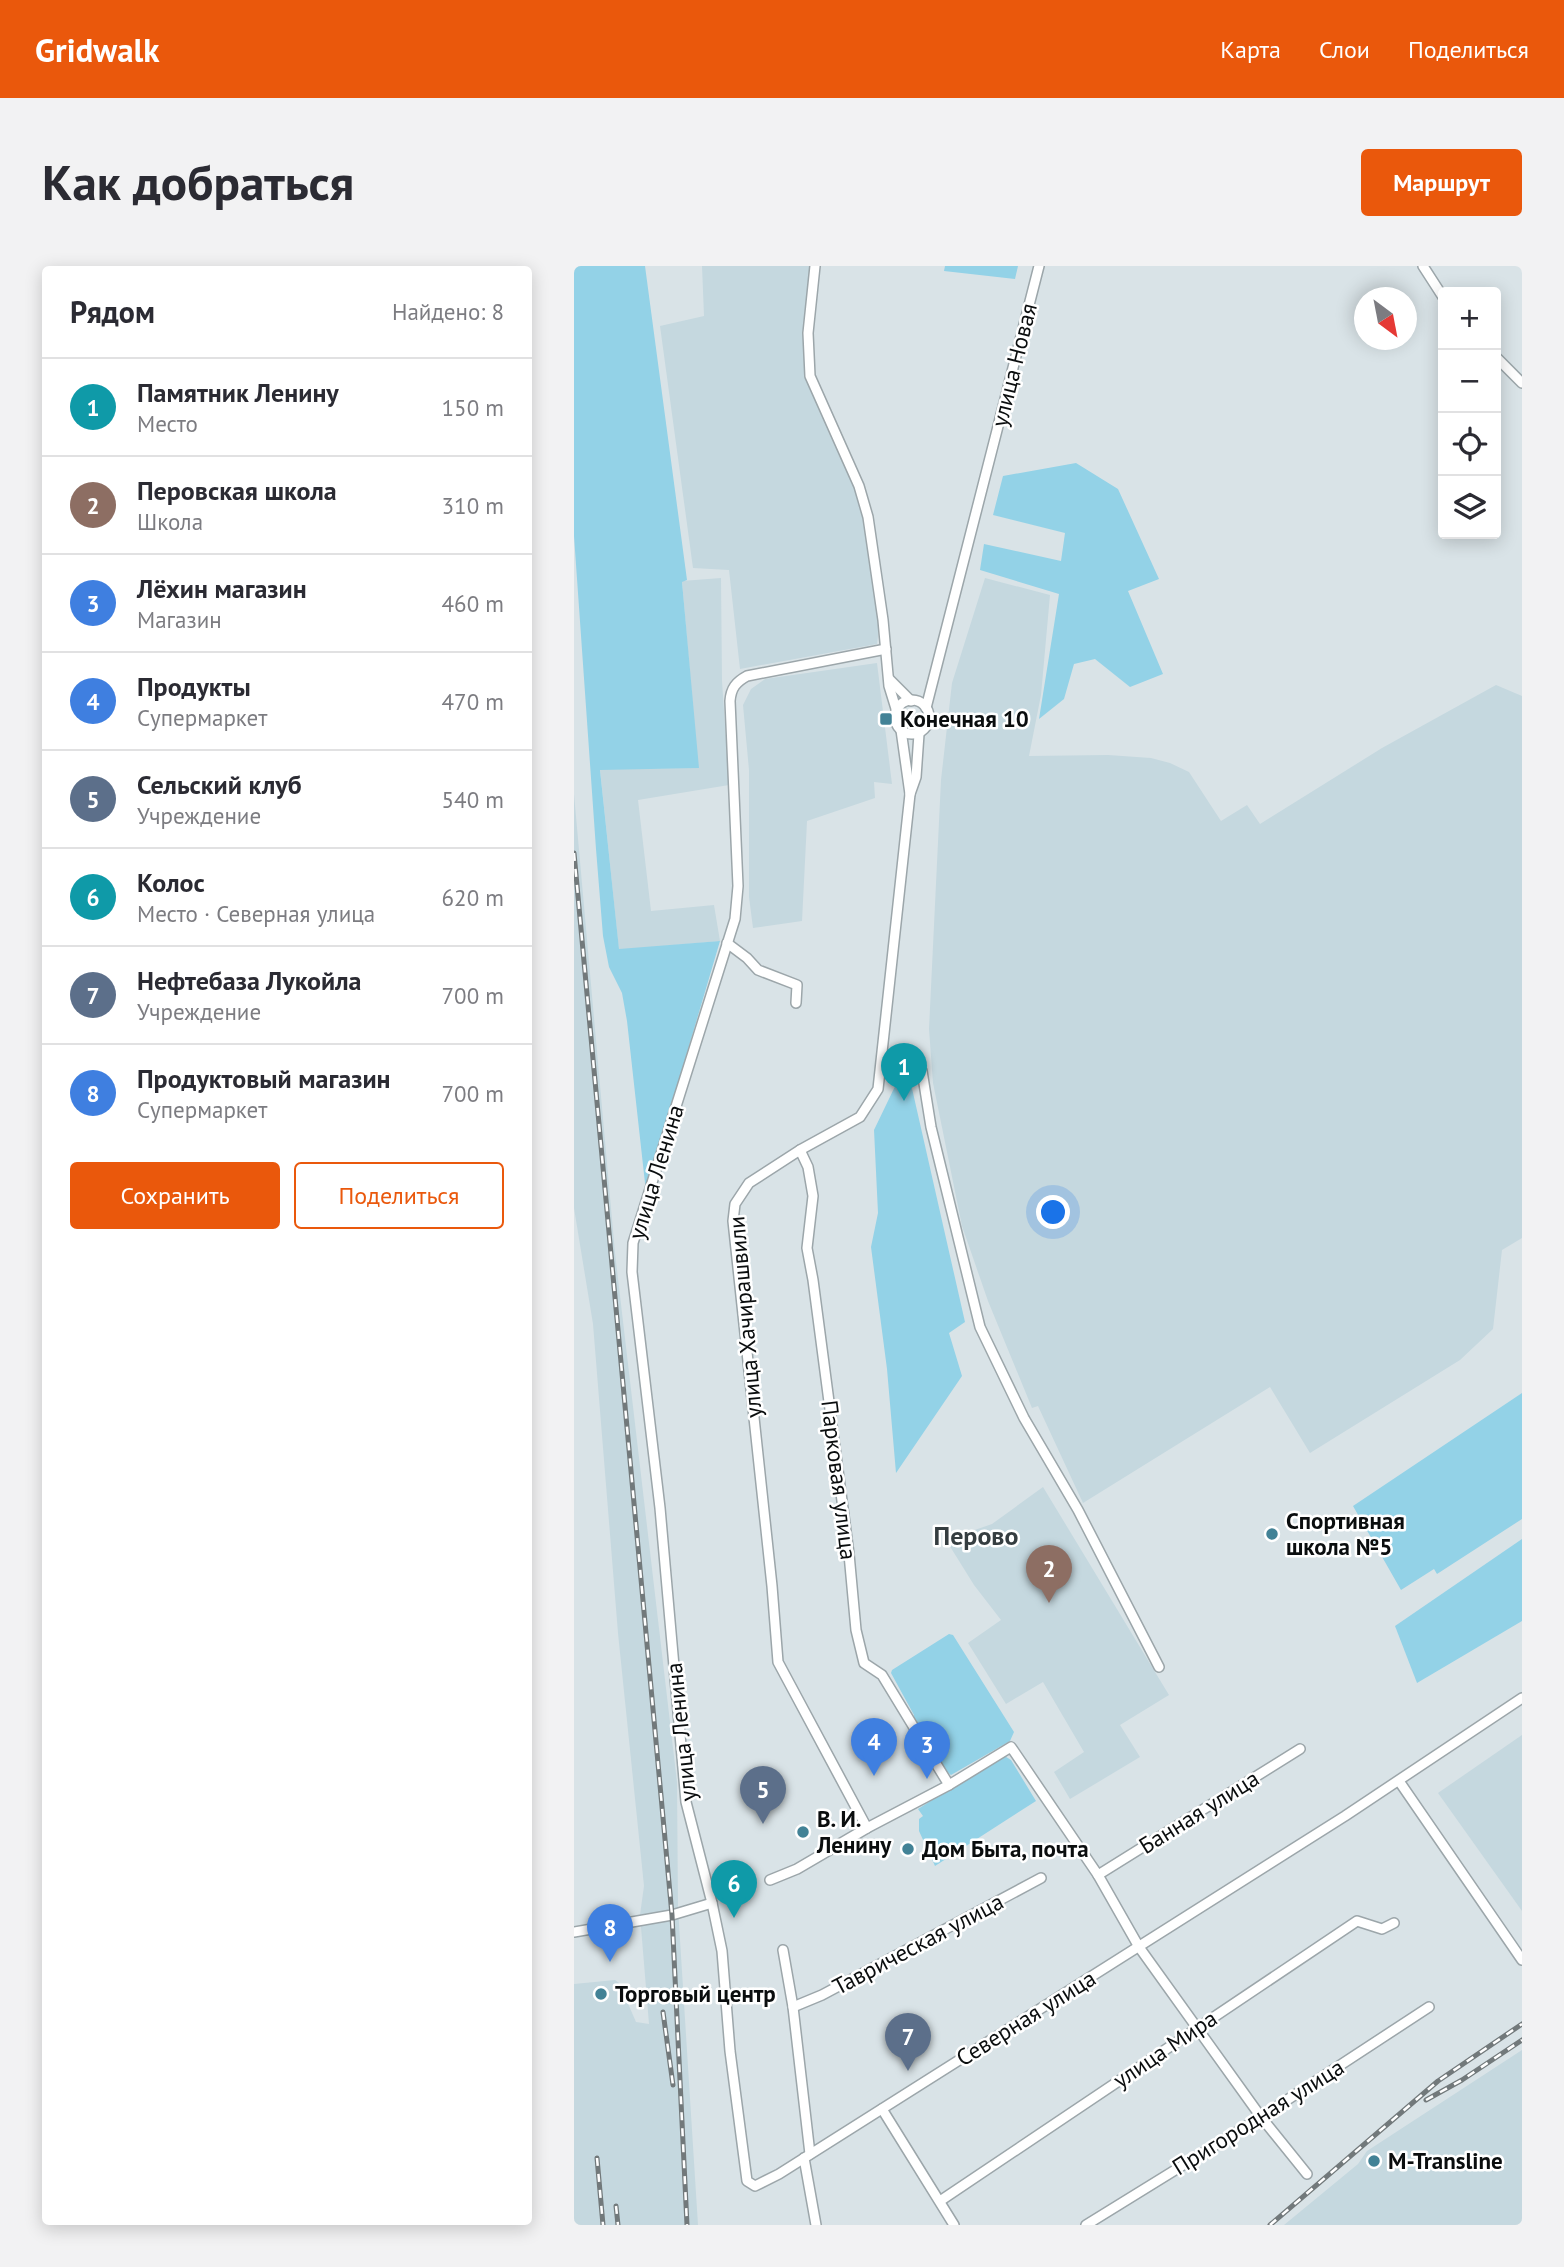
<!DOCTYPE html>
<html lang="ru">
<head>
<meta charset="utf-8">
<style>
  body { margin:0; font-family:"PT Sans",sans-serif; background:#f2f2f3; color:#2b2b33 }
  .controls { position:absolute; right:21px; top:21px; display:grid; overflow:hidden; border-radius:7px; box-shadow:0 4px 18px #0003 }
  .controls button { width:63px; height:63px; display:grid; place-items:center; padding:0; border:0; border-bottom:2px solid #e1e1e2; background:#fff; color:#2b2b33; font:35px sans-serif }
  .compass { position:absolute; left:780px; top:21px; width:63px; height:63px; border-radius:50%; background:#fff; box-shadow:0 4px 18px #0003; rotate:148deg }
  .you { position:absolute; left:480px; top:947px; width:24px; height:24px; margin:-18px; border:5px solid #fff; border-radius:50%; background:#1a73e8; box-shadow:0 0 0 10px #1a73e833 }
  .badge { display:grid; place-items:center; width:46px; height:46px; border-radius:50%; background:#ea580c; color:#fff; font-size:23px; font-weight:700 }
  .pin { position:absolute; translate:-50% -58px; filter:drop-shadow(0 2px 4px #0008) }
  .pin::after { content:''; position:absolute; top:37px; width:24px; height:21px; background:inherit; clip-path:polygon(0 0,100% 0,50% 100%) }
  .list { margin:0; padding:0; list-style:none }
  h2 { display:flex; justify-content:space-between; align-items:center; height:91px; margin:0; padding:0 28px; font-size:30px }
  h2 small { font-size:23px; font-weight:400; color:#7c7c81 }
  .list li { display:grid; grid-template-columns:46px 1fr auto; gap:21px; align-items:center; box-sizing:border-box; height:98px; padding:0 28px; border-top:2px solid #e1e1e2 }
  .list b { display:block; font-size:26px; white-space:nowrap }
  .list p { margin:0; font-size:23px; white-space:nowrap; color:#7c7c81 }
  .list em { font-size:23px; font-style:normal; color:#7c7c81 }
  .actions { display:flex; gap:14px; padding:21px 28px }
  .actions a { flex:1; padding:16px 0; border:2px solid #ea580c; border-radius:7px; text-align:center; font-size:24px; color:#ea580c }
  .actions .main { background:#ea580c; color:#fff }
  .icon { flex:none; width:38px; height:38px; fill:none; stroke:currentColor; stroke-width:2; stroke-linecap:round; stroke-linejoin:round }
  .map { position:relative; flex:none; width:948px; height:1959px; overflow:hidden; border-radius:7px }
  header { display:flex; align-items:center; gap:42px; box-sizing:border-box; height:98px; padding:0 35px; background:#ea580c; color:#fff }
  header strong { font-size:33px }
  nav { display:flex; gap:38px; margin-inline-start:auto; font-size:24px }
  .intro { display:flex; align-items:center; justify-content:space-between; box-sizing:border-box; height:168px; padding:0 42px }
  h1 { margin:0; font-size:49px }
  .button { padding:18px 32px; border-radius:7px; background:#ea580c; color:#fff; font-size:24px; font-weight:700 }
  main { display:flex; gap:42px; padding:0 42px }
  aside { flex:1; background:#fff; border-radius:7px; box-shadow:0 4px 18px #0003 }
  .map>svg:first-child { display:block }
  .built { fill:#c5d8df }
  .green { fill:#93d2e7 }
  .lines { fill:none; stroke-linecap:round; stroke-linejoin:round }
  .minor-casing { stroke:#9ca6aa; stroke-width:12 }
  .minor { stroke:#fff; stroke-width:9 }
  .rail-casing { stroke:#72797b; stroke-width:5 }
  .rail { stroke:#fff; stroke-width:2.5; stroke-dasharray:8; stroke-linecap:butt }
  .poi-dot { fill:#428296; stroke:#fff; stroke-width:2.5 }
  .labels { text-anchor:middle; stroke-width:5; stroke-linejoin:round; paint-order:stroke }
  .street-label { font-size:23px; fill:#0a0d0e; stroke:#fff }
  .poi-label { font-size:23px; font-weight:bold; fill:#0a0d0e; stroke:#fff; text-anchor:start }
  .quarter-label { font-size:26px; font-weight:bold; fill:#353d40; stroke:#fff }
</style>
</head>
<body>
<header>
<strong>Gridwalk</strong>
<nav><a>Карта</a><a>Слои</a><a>Поделиться</a></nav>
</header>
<div class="intro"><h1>Как добраться</h1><a class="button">Маршрут</a></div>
<main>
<aside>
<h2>Рядом<small>Найдено: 8</small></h2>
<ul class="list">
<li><span class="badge" style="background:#0f9aa8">1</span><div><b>Памятник Ленину</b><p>Место</p></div><em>150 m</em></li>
<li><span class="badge" style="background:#8d6e63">2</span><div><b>Перовская школа</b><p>Школа</p></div><em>310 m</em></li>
<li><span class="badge" style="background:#3f7fe0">3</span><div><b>Лёхин магазин</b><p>Магазин</p></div><em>460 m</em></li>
<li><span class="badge" style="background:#3f7fe0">4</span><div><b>Продукты</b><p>Супермаркет</p></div><em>470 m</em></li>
<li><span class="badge" style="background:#5c6f8a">5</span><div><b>Сельский клуб</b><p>Учреждение</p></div><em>540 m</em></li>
<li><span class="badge" style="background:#0f9aa8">6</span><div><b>Колос</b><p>Место · Северная улица</p></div><em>620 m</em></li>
<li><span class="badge" style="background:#5c6f8a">7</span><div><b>Нефтебаза Лукойла</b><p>Учреждение</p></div><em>700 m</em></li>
<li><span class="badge" style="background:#3f7fe0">8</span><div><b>Продуктовый магазин</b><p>Супермаркет</p></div><em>700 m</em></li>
</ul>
<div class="actions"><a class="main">Сохранить</a><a>Поделиться</a></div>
</aside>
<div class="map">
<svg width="948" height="1959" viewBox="0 0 948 1959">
  <rect width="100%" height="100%" fill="#d9e3e7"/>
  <g class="built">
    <path d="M 128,0 L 240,0 L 236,59 L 238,123 L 281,210 L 295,278 L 306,354 L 303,378 L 166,403 L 155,304 L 119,302 L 86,60 L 130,50 Z"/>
    <path d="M 147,312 L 148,415 L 155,519 L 64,534 L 77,645 L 140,639 L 146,675 L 45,684 L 26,503 L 124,502 L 108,315 Z"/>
    <path d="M 411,312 L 476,329 L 467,429 L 455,490 L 534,489 L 577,492 L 596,497 L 615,506 L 647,555 L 673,539 L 686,558 L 808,482 L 922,419 L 948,430 L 948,972 L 928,984 L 919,1063 L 886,1094 L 736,1187 L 696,1121 L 509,1237 L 464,1140 L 458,1142 L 414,1035 L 388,960 L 359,817 L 355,763 L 367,514 L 378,417 Z"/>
    <path d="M 303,397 L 318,518 L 300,516 L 301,532 L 233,555 L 228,655 L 179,662 L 175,631 L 175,504 L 169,439 L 177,423 L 191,413 Z"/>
    <path d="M 0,528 L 41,987 L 103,1516 L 104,1642 L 124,1959 L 0,1959 L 0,1718 L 41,1714 L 45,1717 L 62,1756 L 75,1758 L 66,1649 L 70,1620 L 44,1367 L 19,1058 L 0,942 Z"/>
    <path d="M 469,1221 L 595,1429 L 546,1459 L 566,1491 L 496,1533 L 480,1506 L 510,1486 L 469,1416 L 432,1438 L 394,1377 L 427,1354 L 400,1319 L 372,1274 L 418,1258 Z"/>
    <path d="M 948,1469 L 948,1645 L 864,1527 Z"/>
    <path d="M 948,1784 L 948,1959 L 710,1959 L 784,1898 L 793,1885 Z"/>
  </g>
  <g class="green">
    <path d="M 0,0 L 71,0 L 113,314 L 108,316 L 125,502 L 26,504 L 45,683 L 146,675 L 72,926 L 53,755 L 48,727 L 35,701 L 29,670 L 22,583 L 0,270 Z"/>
    <path d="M 371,0 L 444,0 L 441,13 L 370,5 Z"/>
    <path d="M 502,197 L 544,223 L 585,313 L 554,325 L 589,408 L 556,421 L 521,393 L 500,398 L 490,433 L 465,453 L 485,328 L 406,304 L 410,278 L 487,295 L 491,267 L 419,249 L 429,210 Z"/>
    <path d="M 326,810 L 337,818 L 391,1056 L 375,1067 L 388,1110 L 322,1207 L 313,1103 L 297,981 L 304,947 L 300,864 Z"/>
    <path d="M 948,1127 L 948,1253 L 863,1308 L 860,1303 L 827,1324 L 779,1240 Z"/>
    <path d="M 948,1273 L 948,1355 L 843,1417 L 821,1360 Z"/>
    <path d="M 375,1368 L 379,1369 L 440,1466 L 436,1475 L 377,1509 L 371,1504 L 339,1456 L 340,1449 L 317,1407 L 318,1404 Z"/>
    <path d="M 429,1489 L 437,1494 L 462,1535 L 361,1600 L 345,1565 L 345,1553 L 349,1550 L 344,1543 Z"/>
  </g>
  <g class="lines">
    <defs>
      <g id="minor">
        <path d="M 241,0 L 234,67 L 236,110 L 285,220 L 294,251 L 309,354 L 315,420 L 323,446"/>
        <path d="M 849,0 L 869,31"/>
        <path d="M 922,91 L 948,117"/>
        <path d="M 312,383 L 173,410 C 162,416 157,422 156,435 L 164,620 L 161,653 L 59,977 L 58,1006 L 86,1242 L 112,1536 L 138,1637 L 148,1685 L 156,1785 L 173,1915 L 181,1920 L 205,1908 L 771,1550 L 948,1432"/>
        <path d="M 315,413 L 337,435"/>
        <circle cx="338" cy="451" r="17"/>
        <path d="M 352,442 L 465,0"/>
        <path d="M 327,464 L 336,528"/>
        <path d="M 153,677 L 173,692 L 184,704 L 223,719 L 222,737"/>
        <path d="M 308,797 C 324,796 340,789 348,805 L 357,861 L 406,1061 L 450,1152 L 504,1244 L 585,1401"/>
        <path d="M 226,884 L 234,901 L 239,930 L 233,982 L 239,1014 L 275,1288 L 282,1364 L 290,1397 L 308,1409 L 375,1519"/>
        <path d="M 825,1515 L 948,1694"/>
        <path d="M 293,1562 L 204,1396 L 198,1320 L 159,955 L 161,938 L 175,917 L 226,884 L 286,851 L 304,823 L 336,528 L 342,511 L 345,468"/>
        <path d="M 524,1609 L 726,1483"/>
        <path d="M 196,1614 L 223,1603 L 293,1562 L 375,1519 L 437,1481 L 524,1609 L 565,1681 L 687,1851 L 733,1908"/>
        <path d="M 0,1666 L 98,1649 L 138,1637"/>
        <path d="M 209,1684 L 219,1741 L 236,1888"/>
        <path d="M 219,1741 L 248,1729 L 467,1612"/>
        <path d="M 308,1843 L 380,1959"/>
        <path d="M 230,1892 L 242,1959"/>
        <path d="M 366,1935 L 783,1655 L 808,1663 L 820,1657"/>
        <path d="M 512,1959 L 687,1851 L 855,1741"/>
      </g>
    </defs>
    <use href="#minor" class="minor-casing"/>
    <use href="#minor" class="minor"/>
    <defs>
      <g id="rail">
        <path d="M 0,587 L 98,1649 L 113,1959"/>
        <path d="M 89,1746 L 99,1819"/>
        <path d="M 852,1834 L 888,1814 L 948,1774"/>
        <path d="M 23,1892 L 29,1959"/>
        <path d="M 42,1940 L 44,1959"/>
        <path d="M 696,1959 L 864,1815 L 948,1758"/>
      </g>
    </defs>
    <use href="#rail" class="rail-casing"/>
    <use href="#rail" class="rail"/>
  </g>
  <g class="poi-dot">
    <rect x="305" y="446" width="14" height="14" rx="3.5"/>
    <circle cx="698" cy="1268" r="7"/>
    <circle cx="229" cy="1566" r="7"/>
    <circle cx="334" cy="1583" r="7"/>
    <circle cx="27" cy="1728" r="7"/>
    <circle cx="800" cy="1895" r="7"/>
  </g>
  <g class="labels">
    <g class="street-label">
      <text transform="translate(440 99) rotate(-76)" y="8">улица Новая</text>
      <text transform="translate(82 906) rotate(-73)" y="8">улица Ленина</text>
      <text transform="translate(171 1051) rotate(-95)" y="8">улица Хачирашвили</text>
      <text transform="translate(265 1214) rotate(83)" y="8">Парковая улица</text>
      <text transform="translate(107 1466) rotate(-96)" y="8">улица Ленина</text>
      <text transform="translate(625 1546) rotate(-32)" y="8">Банная улица</text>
      <text transform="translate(344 1678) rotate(-28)" y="8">Таврическая улица</text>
      <text transform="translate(452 1752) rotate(-32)" y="8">Северная улица</text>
      <text transform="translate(591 1783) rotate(-34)" y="8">улица Мира</text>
      <text transform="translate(684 1851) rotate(-32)" y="8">Пригородная улица</text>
    </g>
    <g class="poi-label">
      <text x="326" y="461">Конечная 10</text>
      <text x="712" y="1263">Спортивная<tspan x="712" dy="26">школа №5</tspan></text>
      <text x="243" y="1561">В. И.<tspan x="243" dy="26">Ленину</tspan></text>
      <text x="348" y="1591">Дом Быта, почта</text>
      <text x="41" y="1736">Торговый центр</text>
      <text x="814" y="1903">M-Transline</text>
    </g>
    <g class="quarter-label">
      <text x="402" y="1279">Перово</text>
    </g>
  </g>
</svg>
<div class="controls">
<button>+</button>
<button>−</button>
<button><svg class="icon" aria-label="locate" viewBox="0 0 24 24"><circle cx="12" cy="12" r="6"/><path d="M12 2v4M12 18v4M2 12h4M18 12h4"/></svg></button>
<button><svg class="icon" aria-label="layers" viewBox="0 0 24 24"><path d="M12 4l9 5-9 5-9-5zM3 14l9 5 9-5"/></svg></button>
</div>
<svg class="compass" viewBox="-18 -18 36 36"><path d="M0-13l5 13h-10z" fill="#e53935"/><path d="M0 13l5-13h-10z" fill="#7c7c81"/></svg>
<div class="you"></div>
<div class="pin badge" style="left:330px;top:835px;background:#0f9aa8">1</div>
<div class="pin badge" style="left:475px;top:1337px;background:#8d6e63">2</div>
<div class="pin badge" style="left:353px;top:1513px;background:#3f7fe0">3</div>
<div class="pin badge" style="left:300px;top:1510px;background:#3f7fe0">4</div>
<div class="pin badge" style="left:189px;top:1558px;background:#5c6f8a">5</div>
<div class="pin badge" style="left:160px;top:1652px;background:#0f9aa8">6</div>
<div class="pin badge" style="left:334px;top:1805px;background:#5c6f8a">7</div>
<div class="pin badge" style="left:36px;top:1696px;background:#3f7fe0">8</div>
</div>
</main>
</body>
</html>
